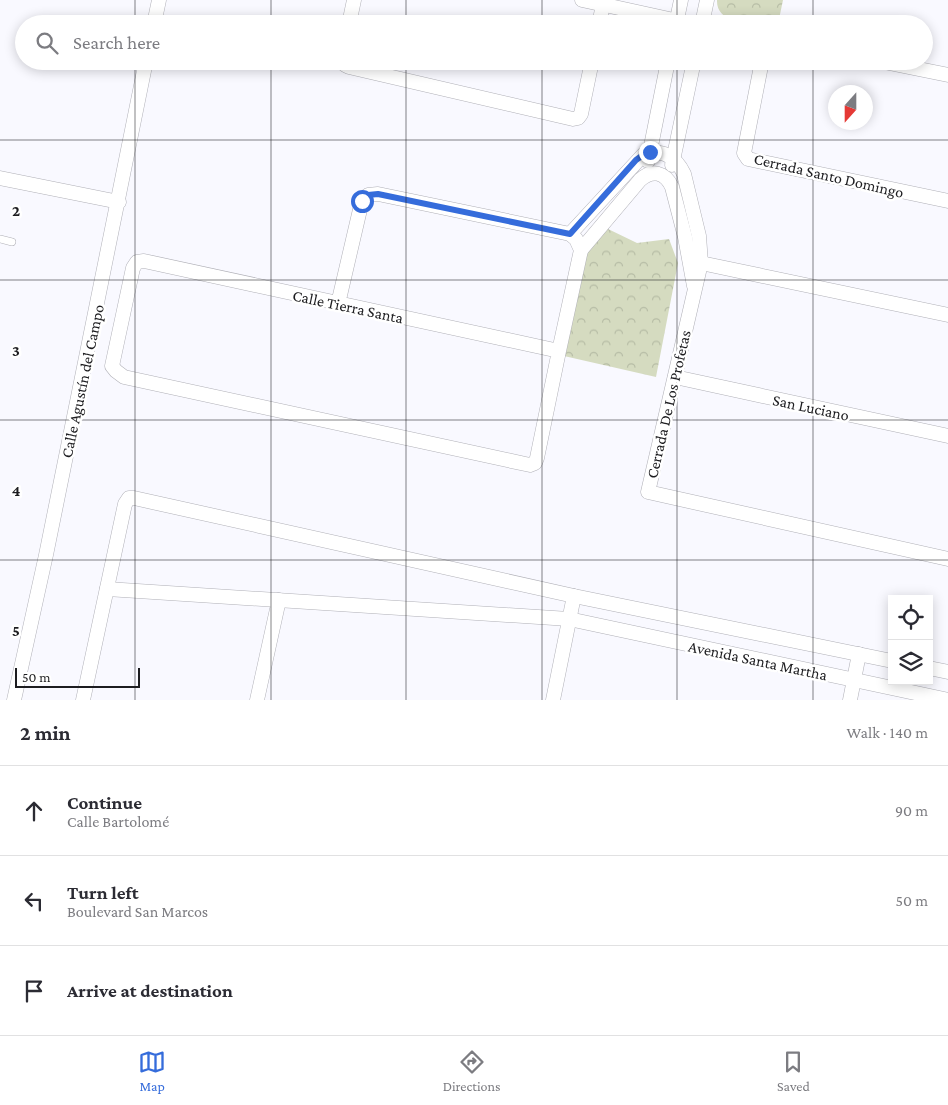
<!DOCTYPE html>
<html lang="en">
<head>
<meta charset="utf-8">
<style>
  body { margin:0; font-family:"Crimson Pro",serif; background:#f7f7f7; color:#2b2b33 }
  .controls { position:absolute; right:15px; bottom:15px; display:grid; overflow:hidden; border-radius:0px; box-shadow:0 2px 12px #0003 }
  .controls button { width:45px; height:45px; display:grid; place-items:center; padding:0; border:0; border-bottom:1px solid #e1e1e2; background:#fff; color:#2b2b33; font:25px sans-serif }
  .compass { position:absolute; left:828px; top:85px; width:45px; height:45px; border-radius:50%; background:#fff; box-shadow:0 2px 12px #0003; rotate:201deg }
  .scale { position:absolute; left:15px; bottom:12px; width:125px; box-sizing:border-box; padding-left:5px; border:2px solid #1d1d20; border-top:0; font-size:14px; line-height:18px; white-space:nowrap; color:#1d1d20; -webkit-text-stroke:4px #fff; paint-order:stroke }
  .stop { position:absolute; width:15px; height:15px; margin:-11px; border:4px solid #356cdb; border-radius:50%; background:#fff }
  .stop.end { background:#356cdb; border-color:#fff; box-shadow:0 1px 5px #0008 }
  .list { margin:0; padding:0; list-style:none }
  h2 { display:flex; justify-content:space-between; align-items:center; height:65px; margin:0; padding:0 20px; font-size:21px }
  h2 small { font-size:16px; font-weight:400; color:#7c7c81 }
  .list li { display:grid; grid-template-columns:32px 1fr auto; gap:15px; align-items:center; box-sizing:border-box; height:90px; padding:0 20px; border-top:1px solid #e1e1e2 }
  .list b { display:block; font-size:19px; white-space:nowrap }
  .list p { margin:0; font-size:16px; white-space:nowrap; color:#7c7c81 }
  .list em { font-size:16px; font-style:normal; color:#7c7c81 }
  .icon { flex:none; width:28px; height:28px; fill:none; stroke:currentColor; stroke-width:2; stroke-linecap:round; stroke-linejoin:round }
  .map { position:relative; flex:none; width:948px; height:700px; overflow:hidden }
  .search { position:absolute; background:#fff; box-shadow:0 2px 12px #0003; left:15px; right:15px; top:15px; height:55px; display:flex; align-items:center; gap:12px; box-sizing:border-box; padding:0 18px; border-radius:28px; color:#7c7c81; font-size:19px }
  .sheet { height:335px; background:#fff }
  nav { display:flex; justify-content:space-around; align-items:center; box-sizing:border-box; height:70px; border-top:1px solid #e1e1e2; background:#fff; font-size:14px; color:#7c7c81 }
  nav a { display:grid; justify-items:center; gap:2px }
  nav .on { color:#356cdb }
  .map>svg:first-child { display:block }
  .forest { fill:url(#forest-crowns) }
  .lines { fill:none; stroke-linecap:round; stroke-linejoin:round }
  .service-casing { stroke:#b0b0b7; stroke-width:8 }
  .minor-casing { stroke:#b0b0b7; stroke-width:15 }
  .service { stroke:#fff; stroke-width:7 }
  .minor { stroke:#fff; stroke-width:14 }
  .route { stroke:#356cdb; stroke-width:6 }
  .grid { fill:none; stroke:#1d1d20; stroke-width:1; stroke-opacity:0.55 }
  .labels { text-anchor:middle; stroke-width:5; stroke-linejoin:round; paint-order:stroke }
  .street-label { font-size:16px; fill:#1d1d20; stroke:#fff }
  .grid-label { font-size:16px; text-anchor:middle; font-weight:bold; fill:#1d1d20; stroke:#fff; stroke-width:5; stroke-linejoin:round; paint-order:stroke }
</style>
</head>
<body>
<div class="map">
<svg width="948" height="700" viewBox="0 0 948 700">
  <defs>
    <pattern id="forest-crowns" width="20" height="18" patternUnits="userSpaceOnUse" patternTransform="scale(1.25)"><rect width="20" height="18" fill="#d5dbc0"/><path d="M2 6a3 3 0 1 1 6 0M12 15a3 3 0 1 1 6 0" fill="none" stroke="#b6bca5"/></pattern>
  </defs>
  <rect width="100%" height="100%" fill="#f9f9ff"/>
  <g class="forest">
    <path d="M 717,0 L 783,0 L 778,24 C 759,24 716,27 717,0 Z"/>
    <path d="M 606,228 L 637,243 L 669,239 L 678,263 L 656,377 L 564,356 L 587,249 Z"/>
  </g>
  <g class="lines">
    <defs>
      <path id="service" d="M 0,239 L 12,242"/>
      <g id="minor">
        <path d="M 582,0 L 692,24"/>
        <path d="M 154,24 L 159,0"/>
        <path d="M 349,24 L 354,0"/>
        <path d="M 599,24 L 603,5"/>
        <path d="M 676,24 L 681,0"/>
        <path d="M 702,24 L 707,0"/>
        <path d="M 343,61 L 345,65 L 349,67 L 573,119 L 578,118 L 581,114 L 592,61"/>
        <path d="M 762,61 L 744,153 L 748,159 L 948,201"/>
        <path d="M 879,61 L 948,75"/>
        <path d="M 648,161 L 668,61"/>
        <path d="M 672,165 L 694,61"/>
        <path d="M 0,178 L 119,202"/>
        <path d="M 570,234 L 643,155 C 662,148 676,157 684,174 L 699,236 L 701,263 L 648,492 L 948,559"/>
        <path d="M 581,250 L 640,180 C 652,169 665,172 672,187 L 685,237 L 694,286"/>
        <path d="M 701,263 L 948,315"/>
        <path d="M 338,304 L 362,201 L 368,195 L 378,194 L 570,234 L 576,239 L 581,250 L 559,351 L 537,458 L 535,463 L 530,465 L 124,377 L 116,371 L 112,366 L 133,268 L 137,262 L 144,261 L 559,351"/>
        <path d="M 675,377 L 948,436"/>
        <path d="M 107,589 L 569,619 L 948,700"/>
        <path d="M 929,668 L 948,672"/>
        <path d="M 14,700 L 46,555 L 146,61"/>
        <path d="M 83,700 L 125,504 L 129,498 L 134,498 L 574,596 L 892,661"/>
        <path d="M 257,700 L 279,600"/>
        <path d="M 553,700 L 574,596"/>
        <path d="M 850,700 L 859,654"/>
      </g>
    </defs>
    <use href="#service" class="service-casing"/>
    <use href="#minor" class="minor-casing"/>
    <use href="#service" class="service"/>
    <use href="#minor" class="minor"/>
  </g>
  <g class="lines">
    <path class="route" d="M 362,201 L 368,195 L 378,194 L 570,234 L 636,160 L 643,155 L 650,152"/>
  </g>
  <path class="grid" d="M 135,0 L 135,24M 271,0 L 271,24M 406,0 L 406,24M 542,0 L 542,24M 677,0 L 677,24M 813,0 L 813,24M 135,61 L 135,700M 271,61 L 271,700M 406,61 L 406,700M 542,61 L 542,700M 677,61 L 677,700M 813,61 L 813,700M 0,140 L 948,140M 0,280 L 948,280M 0,420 L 948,420M 0,560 L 948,560"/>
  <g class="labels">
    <g class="street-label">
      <text transform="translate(829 175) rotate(13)" y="6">Cerrada Santo Domingo</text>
      <text transform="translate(348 306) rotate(12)" y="6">Calle Tierra Santa</text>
      <text transform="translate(82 381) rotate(-78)" y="6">Calle Agustín del Campo</text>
      <text transform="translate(668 404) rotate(-77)" y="6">Cerrada De Los Profetas</text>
      <text transform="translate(811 407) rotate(12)" y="6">San Luciano</text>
      <text transform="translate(758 660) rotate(12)" y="6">Avenida Santa Martha</text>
    </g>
  </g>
  <g class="grid-label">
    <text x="16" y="216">2</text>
    <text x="16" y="356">3</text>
    <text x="16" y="496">4</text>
    <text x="16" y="636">5</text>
  </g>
</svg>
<div class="controls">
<button><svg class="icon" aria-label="locate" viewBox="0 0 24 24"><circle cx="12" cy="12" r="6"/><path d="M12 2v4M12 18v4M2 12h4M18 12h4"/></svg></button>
<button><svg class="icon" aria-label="layers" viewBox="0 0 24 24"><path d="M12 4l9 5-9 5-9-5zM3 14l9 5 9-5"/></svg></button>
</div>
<svg class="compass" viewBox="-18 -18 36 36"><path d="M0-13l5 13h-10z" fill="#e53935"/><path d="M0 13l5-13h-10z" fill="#7c7c81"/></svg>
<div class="scale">50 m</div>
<div class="stop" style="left:362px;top:201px"></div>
<div class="stop end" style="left:650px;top:152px"></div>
<div class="search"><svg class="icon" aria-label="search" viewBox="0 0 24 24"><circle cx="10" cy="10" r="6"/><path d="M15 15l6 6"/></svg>Search here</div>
</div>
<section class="sheet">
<h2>2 min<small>Walk · 140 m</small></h2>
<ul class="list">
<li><svg class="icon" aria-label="ahead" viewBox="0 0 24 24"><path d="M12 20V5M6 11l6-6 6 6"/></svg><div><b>Continue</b><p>Calle Bartolomé</p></div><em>90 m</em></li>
<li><svg class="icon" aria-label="left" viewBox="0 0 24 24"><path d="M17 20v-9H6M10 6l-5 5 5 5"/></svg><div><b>Turn left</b><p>Boulevard San Marcos</p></div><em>50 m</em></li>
<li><svg class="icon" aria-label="arrive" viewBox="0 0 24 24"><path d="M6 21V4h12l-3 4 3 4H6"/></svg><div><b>Arrive at destination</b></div></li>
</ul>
</section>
<nav>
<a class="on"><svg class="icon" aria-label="map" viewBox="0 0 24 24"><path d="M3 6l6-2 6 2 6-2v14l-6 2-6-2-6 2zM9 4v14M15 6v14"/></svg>Map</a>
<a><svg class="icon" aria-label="directions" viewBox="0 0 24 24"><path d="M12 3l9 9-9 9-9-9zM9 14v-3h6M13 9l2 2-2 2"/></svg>Directions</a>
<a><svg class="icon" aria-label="saved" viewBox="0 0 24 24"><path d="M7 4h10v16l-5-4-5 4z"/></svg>Saved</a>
</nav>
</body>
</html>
